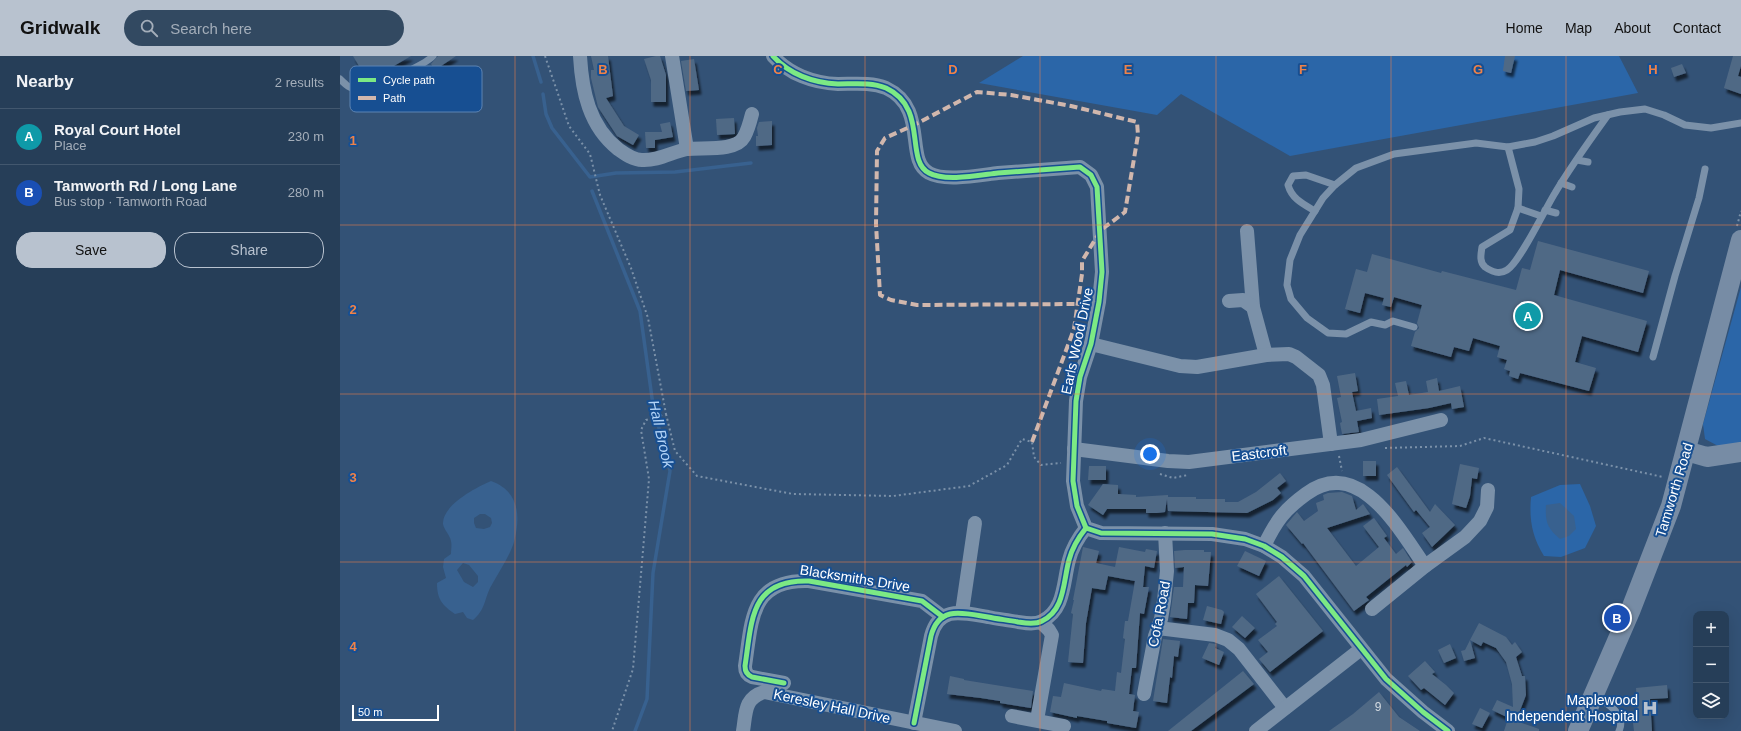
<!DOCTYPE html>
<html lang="en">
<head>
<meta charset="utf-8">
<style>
  body { margin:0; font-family:Arial,sans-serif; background:#324961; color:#f1f3f6 }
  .controls { position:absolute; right:12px; bottom:12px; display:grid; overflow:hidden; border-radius:8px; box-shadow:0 4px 16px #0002 }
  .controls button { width:36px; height:36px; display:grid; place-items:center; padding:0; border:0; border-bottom:1px solid #42576e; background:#263e58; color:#f1f3f6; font:20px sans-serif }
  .scale { position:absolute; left:12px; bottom:10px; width:87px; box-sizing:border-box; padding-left:4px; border:2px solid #fff; border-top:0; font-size:11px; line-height:14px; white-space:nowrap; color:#fff; -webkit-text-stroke:3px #174f92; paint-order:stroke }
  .you { position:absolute; left:810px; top:398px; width:14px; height:14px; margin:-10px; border:3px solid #fff; border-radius:50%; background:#1a73e8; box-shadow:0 0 0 6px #1a73e833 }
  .badge { display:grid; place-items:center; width:26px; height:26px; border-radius:50%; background:#b8c2cf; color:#fff; font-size:13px; font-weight:700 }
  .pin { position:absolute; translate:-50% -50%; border:2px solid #fff; box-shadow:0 1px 4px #0006 }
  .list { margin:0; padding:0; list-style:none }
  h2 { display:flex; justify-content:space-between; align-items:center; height:52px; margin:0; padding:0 16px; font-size:17px }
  h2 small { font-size:13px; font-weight:400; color:#a4aeba }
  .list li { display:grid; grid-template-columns:26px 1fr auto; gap:12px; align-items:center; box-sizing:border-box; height:56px; padding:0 16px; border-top:1px solid #42576e }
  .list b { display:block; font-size:15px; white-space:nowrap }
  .list p { margin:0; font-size:13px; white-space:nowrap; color:#a4aeba }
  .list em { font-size:13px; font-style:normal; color:#a4aeba }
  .actions { display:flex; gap:8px; padding:12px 16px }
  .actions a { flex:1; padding:9px 0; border:1px solid #b8c2cf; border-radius:16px; text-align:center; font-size:14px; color:#b8c2cf }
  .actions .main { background:#b8c2cf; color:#111 }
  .icon { flex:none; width:22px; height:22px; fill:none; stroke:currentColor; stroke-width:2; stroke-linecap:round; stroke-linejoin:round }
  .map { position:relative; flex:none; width:1401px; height:675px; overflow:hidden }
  header { display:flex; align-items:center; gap:24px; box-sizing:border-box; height:56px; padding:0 20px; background:#b8c2cf; color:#111 }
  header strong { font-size:19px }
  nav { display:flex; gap:22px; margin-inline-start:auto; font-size:14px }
  .search { width:280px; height:36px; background:#324961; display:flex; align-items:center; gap:10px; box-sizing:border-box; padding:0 14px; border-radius:22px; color:#a4aeba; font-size:15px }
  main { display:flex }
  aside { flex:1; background:#263e58 }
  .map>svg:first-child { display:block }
  .green { fill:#2b66a8 }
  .water { fill:#38618f; fill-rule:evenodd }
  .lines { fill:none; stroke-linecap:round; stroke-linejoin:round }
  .stream { stroke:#38618f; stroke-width:3.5 }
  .building { fill:#506985; filter:url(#shadow) }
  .path { stroke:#7b91a9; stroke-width:2; stroke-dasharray:2 3; stroke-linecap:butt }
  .service { stroke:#7b91a9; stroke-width:7 }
  .minor { stroke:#7b91a9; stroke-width:14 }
  .secondary { stroke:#778ca5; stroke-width:20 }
  .quiet { stroke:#d1b7ad; stroke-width:4; stroke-dasharray:8 4; stroke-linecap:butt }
  .cycleway-casing { stroke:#174f92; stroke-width:8 }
  .cycleway { stroke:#7ce984; stroke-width:5 }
  .grid { fill:none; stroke:#ee8249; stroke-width:1; stroke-opacity:0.55 }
  .labels { text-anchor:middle; stroke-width:4; stroke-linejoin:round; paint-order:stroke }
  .number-label { font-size:12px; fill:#d3dae0 }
  .street-label { font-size:14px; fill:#fff; stroke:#174f92 }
  .poi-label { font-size:14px; fill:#fff; stroke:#174f92; text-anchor:end }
  .water-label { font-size:15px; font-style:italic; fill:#b2d3f7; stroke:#174f92 }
  .key { fill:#174f92; stroke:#5d84b3; stroke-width:1 }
  .key-label { font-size:11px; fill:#fff }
  .grid-label { font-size:13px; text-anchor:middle; font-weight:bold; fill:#ee8249; stroke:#174f92; stroke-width:4; stroke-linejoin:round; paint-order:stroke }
</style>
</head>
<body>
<header>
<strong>Gridwalk</strong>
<div class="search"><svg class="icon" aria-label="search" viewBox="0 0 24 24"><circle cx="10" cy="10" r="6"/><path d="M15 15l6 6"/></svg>Search here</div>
<nav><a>Home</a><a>Map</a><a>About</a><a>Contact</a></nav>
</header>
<main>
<aside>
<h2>Nearby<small>2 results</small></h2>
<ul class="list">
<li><span class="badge" style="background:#0f9aa8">A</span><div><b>Royal Court Hotel</b><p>Place</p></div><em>230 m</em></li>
<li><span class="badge" style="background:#1a4fb4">B</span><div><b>Tamworth Rd / Long Lane</b><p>Bus stop · Tamworth Road</p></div><em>280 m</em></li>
</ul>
<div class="actions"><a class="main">Save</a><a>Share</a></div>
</aside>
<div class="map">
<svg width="1401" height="675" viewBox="0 0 1401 675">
  <defs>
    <filter id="shadow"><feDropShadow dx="2.5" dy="4.5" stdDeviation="1" flood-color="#0009"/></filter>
  </defs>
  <rect width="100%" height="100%" fill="#335276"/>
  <g class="green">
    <path d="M 683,0 L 1279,0 L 1298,37 L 950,100 L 841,38 L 817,59 L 639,27 Z"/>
    <path d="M 1401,231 L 1401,389 L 1380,391 L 1365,383 L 1363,368 Z"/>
    <path d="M 1240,428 L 1250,450 L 1256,470 L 1245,492 L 1221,501 L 1204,500 C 1192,481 1189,463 1191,441 L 1220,429 Z"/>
  </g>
  <g class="water">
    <path d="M 151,425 C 179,435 181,460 174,486 C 169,502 158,517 150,532 C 144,545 145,554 133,564 L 127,562 L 123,556 L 115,558 C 102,549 97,543 97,527 L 106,522 L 103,511 L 104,503 L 111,498 C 111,494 112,489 111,485 C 110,479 104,474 103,468 C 102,449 137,431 151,425 ZM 140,458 L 145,458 L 151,462 L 152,467 L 150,471 L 144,473 L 136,472 L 134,467 L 134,462 ZM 123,507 L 129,509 L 138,520 L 138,526 L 133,531 L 124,526 L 117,514 Z"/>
    <path d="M 1220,447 L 1234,460 L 1236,473 L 1229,480 L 1220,483 C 1207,472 1205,466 1206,449 Z"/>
  </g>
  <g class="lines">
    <g class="stream">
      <path d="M 193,0 L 201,26"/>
      <path d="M 203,38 L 206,58 L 212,72 L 250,121 L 276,117 L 335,116 L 411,107"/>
      <path d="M 252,135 L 300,255 L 313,349 L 330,415 L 313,517 L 307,643 L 295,675"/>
    </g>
  </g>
  <g class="building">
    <path d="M 13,0 L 71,0 L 28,25 Z"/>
    <path d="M 98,0 L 116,0 L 95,14 L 91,8 Z"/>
    <path d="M 251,0 L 268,0 L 273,40 L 266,42 L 284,70 L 299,79 L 293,89 L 277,80 L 258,51 L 251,22 L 251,14 L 254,14 Z"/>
    <path d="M 316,0 L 320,0 L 326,19 L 326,46 L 311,46 L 311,24 L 304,3 Z"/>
    <path d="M 1165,0 L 1175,0 L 1171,17 L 1163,15 Z"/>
    <path d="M 1393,0 L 1401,0 L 1401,10 L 1398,20 L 1401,21 L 1401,38 L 1384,32 Z"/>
    <path d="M 354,3 L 359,34 L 346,35 L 341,5 Z"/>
    <path d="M 1342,8 L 1346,17 L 1334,21 L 1331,12 Z"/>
    <path d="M 394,62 L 395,78 L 377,79 L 376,63 Z"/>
    <path d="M 432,65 L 432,89 L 416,90 L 416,80 L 418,80 L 417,72 L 419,66 Z"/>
    <path d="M 330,66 L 333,81 L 315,84 L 315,92 L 306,92 L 305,76 L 322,76 L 320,68 Z"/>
    <path d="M 1198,185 L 1309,215 L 1303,237 L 1220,214 L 1214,239 L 1307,265 L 1298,296 L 1242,280 L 1235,306 L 1256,312 L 1249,335 L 1180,317 L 1178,323 L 1169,320 L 1170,315 L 1164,313 L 1167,304 L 1157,301 L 1160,290 L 1133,282 L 1129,295 L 1114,291 L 1111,301 L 1071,290 L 1075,276 L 1079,272 L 1077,267 L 1082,249 L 1054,241 L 1051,251 L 1042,249 L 1044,242 L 1025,237 L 1020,257 L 1005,253 L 1016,213 L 1027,216 L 1032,198 L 1101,217 L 1102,215 L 1176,234 L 1182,212 L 1190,214 Z"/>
    <path d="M 1015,317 L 1018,335 L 1012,336 L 1016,355 L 1031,352 L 1032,362 L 1017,365 L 1019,376 L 1002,378 L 1000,367 L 1002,366 L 997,342 L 1001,341 L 997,320 Z"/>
    <path d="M 1097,322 L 1099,335 L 1120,330 L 1124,351 L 1112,353 L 1111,347 L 1089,352 L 1039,359 L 1037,343 L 1058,340 L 1055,327 L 1066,325 L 1069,339 L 1088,336 L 1086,325 Z"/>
    <rect x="1023" y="405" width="13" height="15"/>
    <path d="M 1120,408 L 1139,412 L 1137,423 L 1132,422 L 1130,440 L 1126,452 L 1112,448 Z"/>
    <path d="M 749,410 L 766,410 L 766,424 L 748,424 Z"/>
    <path d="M 1057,411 L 1090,456 L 1095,448 L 1115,469 L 1092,491 L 1082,477 L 1090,471 L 1076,454 L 1074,456 L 1047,419 Z"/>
    <path d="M 940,417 L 946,425 L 937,432 L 941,437 L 933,444 L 907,457 L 828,455 L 827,443 L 825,456 L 817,457 L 806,457 L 806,453 L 767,453 L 763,459 L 748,449 L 763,428 L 778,429 L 778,438 L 796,439 L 796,441 L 828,439 L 828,441 L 856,441 L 856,443 L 885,443 L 885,446 L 898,446 L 916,436 Z"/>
    <path d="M 1002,436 L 1012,440 L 1016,454 L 1023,448 L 1030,458 L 987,472 L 1016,510 L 1039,491 L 1023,470 L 1034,462 L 1047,480 L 1044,482 L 1056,498 L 1063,492 L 1072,506 L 1067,511 L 1066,509 L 1026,541 L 1029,544 L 1014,555 L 963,487 L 962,488 L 946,469 L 957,456 L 964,465 L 978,455 L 976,447 L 984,444 L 983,439 L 988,437 Z"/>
    <path d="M 743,491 L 759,495 L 756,507 L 775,511 L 779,491 L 805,496 L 806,493 L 817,495 L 814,512 L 805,510 L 803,531 L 809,531 L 804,558 L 800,557 L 796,612 L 792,612 L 789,638 L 795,639 L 793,655 L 799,656 L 796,672 L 767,667 L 767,665 L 737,660 L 737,662 L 710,656 L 713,640 L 721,641 L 724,627 L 761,635 L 762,633 L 775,635 L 777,616 L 781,617 L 785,583 L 783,582 L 785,565 L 788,565 L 795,525 L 768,520 L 765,534 L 752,532 L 746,567 L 743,607 L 728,606 L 733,558 L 731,557 L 734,544 L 733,544 Z"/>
    <path d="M 845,494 L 864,494 L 864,496 L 871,496 L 868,530 L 855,529 L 854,547 L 848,547 L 847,563 L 830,561 L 834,531 L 843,531 L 844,511 L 835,512 L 834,495 Z"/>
    <path d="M 905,495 L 926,505 L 919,520 L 897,510 Z"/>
    <path d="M 939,520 L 983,575 L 930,616 L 919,603 L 928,596 L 918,584 L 937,570 L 935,568 L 937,566 L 916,538 Z"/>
    <path d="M 867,550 L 882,554 L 884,556 L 881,568 L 863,564 Z"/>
    <path d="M 902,560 L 915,572 L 905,582 L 892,571 Z"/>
    <path d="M 1139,567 L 1166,581 L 1172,589 L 1175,586 L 1182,596 L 1176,601 L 1182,620 L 1185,620 L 1186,639 L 1176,665 L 1199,673 L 1199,675 L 1164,675 L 1168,663 L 1173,664 L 1152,654 L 1157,644 L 1173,651 L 1172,628 L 1166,606 L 1156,592 L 1143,586 L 1141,590 L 1130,584 Z"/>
    <path d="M 823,583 L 840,585 L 838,601 L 834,600 L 832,622 L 830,621 L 827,647 L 813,645 Z"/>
    <path d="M 1130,584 L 1135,602 L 1124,605 L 1121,595 L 1125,594 Z"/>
    <path d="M 869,587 L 876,588 L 875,592 L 884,596 L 879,609 L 862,602 Z"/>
    <path d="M 1110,588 L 1116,602 L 1104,607 L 1098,594 Z"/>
    <path d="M 1085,605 L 1095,616 L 1092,618 L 1106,629 L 1114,637 L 1105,649 L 1084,632 L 1081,634 L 1068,620 Z"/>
    <path d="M 903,615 L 914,628 L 851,675 L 828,675 Z"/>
    <path d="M 610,620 L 624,623 L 624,624 L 693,635 L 691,652 L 660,647 L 660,645 L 641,642 L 607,638 Z"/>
    <path d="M 1327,629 L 1328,642 L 1310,643 L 1312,675 L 1294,675 L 1292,658 L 1298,657 L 1296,632 Z"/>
    <path d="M 1039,636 L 1059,661 L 1080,675 L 989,675 L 1013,658 Z"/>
    <path d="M 1140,652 L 1150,657 L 1142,672 L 1132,668 Z"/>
  </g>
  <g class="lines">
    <g class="path">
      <path d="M 205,0 L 229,70 L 250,98 L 260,139 L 291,212 L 308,262 L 326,358 L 306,364 L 301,374 L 309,423 L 293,613 L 272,675"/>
      <path d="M 1397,170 L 1401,155"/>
      <path d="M 326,358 L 335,395 L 357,420 L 453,438 L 553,440 L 629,430 L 667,409 L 682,383 L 692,386 L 694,401 L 701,409 L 721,407"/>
      <path d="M 1045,392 L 1120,390 L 1144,382 L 1323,421"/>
      <path d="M 999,400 L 1002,415"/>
      <path d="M 820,418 L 833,422 L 848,419"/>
    </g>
    <g class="service">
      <path d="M 0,23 C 6,29 10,33 18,34 C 30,34 85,9 93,0"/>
      <path d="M 1168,91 L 1179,133 L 1178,152 L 1170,174 L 1142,191 C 1141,198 1139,206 1145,211 C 1152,216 1159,219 1167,214 C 1180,206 1205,153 1215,137 C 1231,110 1250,84 1268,59"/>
      <path d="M 1237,104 L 1248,106"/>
      <path d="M 1221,127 L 1232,131"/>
      <path d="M 995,129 L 983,142 L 960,179 L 950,204 L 947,229 L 951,243 L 967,262 L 988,277 L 1006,278 L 1031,266 L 1045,269 L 1053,265 L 1074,271"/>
      <path d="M 1178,152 L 1201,160"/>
      <path d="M 1205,154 L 1216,157"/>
      <path d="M 975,155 C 963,148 952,143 948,129 L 953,120 L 966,119 L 995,129 L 1016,112 L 1054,98 L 1136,87 L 1168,91 L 1195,86 L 1213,80 L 1254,62 L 1280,56 L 1305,53 L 1324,59 L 1345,69 L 1371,72 L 1401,67"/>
      <path d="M 1313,301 L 1335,220 L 1359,142 L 1365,113"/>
      <path d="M 1255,639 C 1266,647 1287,658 1279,675"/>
    </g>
    <g class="minor">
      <path d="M 240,0 C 242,35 249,70 278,93 C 285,98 293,104 302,104 C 318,105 332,96 347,93 C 362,91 396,96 404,81 C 408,74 410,66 412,58"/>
      <path d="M 332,0 L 347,93"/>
      <path d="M 433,0 C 449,18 473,27 498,28 C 514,28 531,26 546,32 C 589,52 564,104 589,117 C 605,126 640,119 658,117 C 686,115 713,113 740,111 L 751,119 L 757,131 L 762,216 L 759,246 L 751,288 L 740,321 L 736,345 L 733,425 L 737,450 L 746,472 L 761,477 L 872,478 L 905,483 L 924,490 L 942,501 L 964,520 L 1046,623 L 1083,656 L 1108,675"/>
      <path d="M 907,175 L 913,251"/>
      <path d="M 889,245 L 903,244 L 913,251 L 926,299"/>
      <path d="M 751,288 L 840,310 L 857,311 L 926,299 L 949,298 L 956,301 L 979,319 L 983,329 L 991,388"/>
      <path d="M 734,393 L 828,405 L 849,406 L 1021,384 L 1101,364"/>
      <path d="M 924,490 C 936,465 944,454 966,438 C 1019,399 1059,473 1085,510"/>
      <path d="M 1032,553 L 1085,510 L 1125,481 L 1140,465 L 1147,451 L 1148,434"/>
      <path d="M 622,556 L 635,467"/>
      <path d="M 818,572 L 875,579 L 888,584 L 899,593 L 945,652"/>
      <path d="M 444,627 L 412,621 C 407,619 405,616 405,610 C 412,564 410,523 469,525 L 582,545 L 603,561"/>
      <path d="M 804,638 L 815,580 L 821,563 L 824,545 L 827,515 L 825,477"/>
      <path d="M 672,660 L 724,670"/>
      <path d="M 697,664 L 712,579 L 709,574 L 701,566"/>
      <path d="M 574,667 L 591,580 C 599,549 623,557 648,561 C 657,563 668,564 678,566 C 685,567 695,569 702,565 C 725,554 723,526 729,504 C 732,492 738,482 746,472"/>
      <path d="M 403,675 C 406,657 404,642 424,636 L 615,675"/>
      <path d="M 916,675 L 1021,593"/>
    </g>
    <g class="secondary">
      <path d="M 1346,395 L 1367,401 L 1401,396"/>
      <path d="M 1238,675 L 1291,553 L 1331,450 L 1401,184"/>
    </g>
    <path class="quiet" d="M 692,386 L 734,273 L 742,218 L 742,205 L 761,174 L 785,156 L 798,79 L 797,66 L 731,50 L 671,39 L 637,36 L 574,69 L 545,82 L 537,95 L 536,168 L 540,239 L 551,244 L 577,249 L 738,248"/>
    <defs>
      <g id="cycleway">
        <path d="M 433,0 C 449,18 473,27 498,28 C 514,28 531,26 546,32 C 589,52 564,104 589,117 C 605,126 640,119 658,117 C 686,115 713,113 740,111 L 751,119 L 757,131 L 762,216 L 759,246 L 751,288 L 740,321 L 736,345 L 733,425 L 737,450 L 746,472 L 761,477 L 872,478 L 905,483 L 924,490 L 942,501 L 964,520 L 1046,623 L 1083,656 L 1108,675"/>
        <path d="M 444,627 L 412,621 C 407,619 405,616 405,610 C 412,564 410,523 469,525 L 582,545 L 603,561"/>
        <path d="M 574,667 L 591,580 C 599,549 623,557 648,561 C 657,563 668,564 678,566 C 685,567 695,569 702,565 C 725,554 723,526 729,504 C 732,492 738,482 746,472"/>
      </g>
    </defs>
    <use href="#cycleway" class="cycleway-casing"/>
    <use href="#cycleway" class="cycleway"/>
  </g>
  <path class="grid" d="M 175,0 L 175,675M 350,0 L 350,675M 525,0 L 525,675M 700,0 L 700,675M 876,0 L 876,675M 1051,0 L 1051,675M 1226,0 L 1226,675M 0,169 L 1401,169M 0,338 L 1401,338M 0,506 L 1401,506"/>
  <defs>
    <symbol id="hospital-bare" viewBox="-9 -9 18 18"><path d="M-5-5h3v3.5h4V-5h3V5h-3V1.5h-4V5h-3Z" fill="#b8c2cf" stroke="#174f92" stroke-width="2.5" paint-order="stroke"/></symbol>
  </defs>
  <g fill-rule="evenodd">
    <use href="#hospital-bare" x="1299" y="641" width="22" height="22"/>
  </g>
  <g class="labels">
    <g class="number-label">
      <text x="1038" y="655">9</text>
    </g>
    <g class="street-label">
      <text transform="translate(737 285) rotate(-78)" y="5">Earls Wood Drive</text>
      <text transform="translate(919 397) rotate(-7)" y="5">Eastcroft</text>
      <text transform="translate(1334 434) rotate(-73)" y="5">Tamworth Road</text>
      <text transform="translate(515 522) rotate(9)" y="5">Blacksmiths Drive</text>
      <text transform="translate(819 558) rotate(-79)" y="5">Cofa Road</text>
      <text transform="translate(492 650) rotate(12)" y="5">Keresley Hall Drive</text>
    </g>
    <g class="poi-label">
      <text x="1298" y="649">Maplewood<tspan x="1298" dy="16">Independent Hospital</tspan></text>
    </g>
    <g class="water-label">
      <text transform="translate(321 378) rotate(77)" y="5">Hall Brook</text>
    </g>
  </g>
  <rect x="10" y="10" width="132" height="46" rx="6" class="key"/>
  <rect x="18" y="22" width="18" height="4" fill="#7ce984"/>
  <rect x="18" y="40" width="18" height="4" fill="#d1b7ad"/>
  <g class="key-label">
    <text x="43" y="28">Cycle path</text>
    <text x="43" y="46">Path</text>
  </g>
  <g class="grid-label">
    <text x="263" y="18">B</text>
    <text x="438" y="18">C</text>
    <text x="613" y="18">D</text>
    <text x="788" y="18">E</text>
    <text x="963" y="18">F</text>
    <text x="1138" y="18">G</text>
    <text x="1313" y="18">H</text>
    <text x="13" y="89">1</text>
    <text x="13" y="258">2</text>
    <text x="13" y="426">3</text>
    <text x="13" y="595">4</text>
  </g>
</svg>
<div class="controls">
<button>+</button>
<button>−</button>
<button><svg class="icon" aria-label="layers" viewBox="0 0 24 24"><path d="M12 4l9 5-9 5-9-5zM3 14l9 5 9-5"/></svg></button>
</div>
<div class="scale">50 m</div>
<div class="you"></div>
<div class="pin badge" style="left:1188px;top:260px;background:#0f9aa8">A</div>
<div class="pin badge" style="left:1277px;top:562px;background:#1a4fb4">B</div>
</div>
</main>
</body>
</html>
